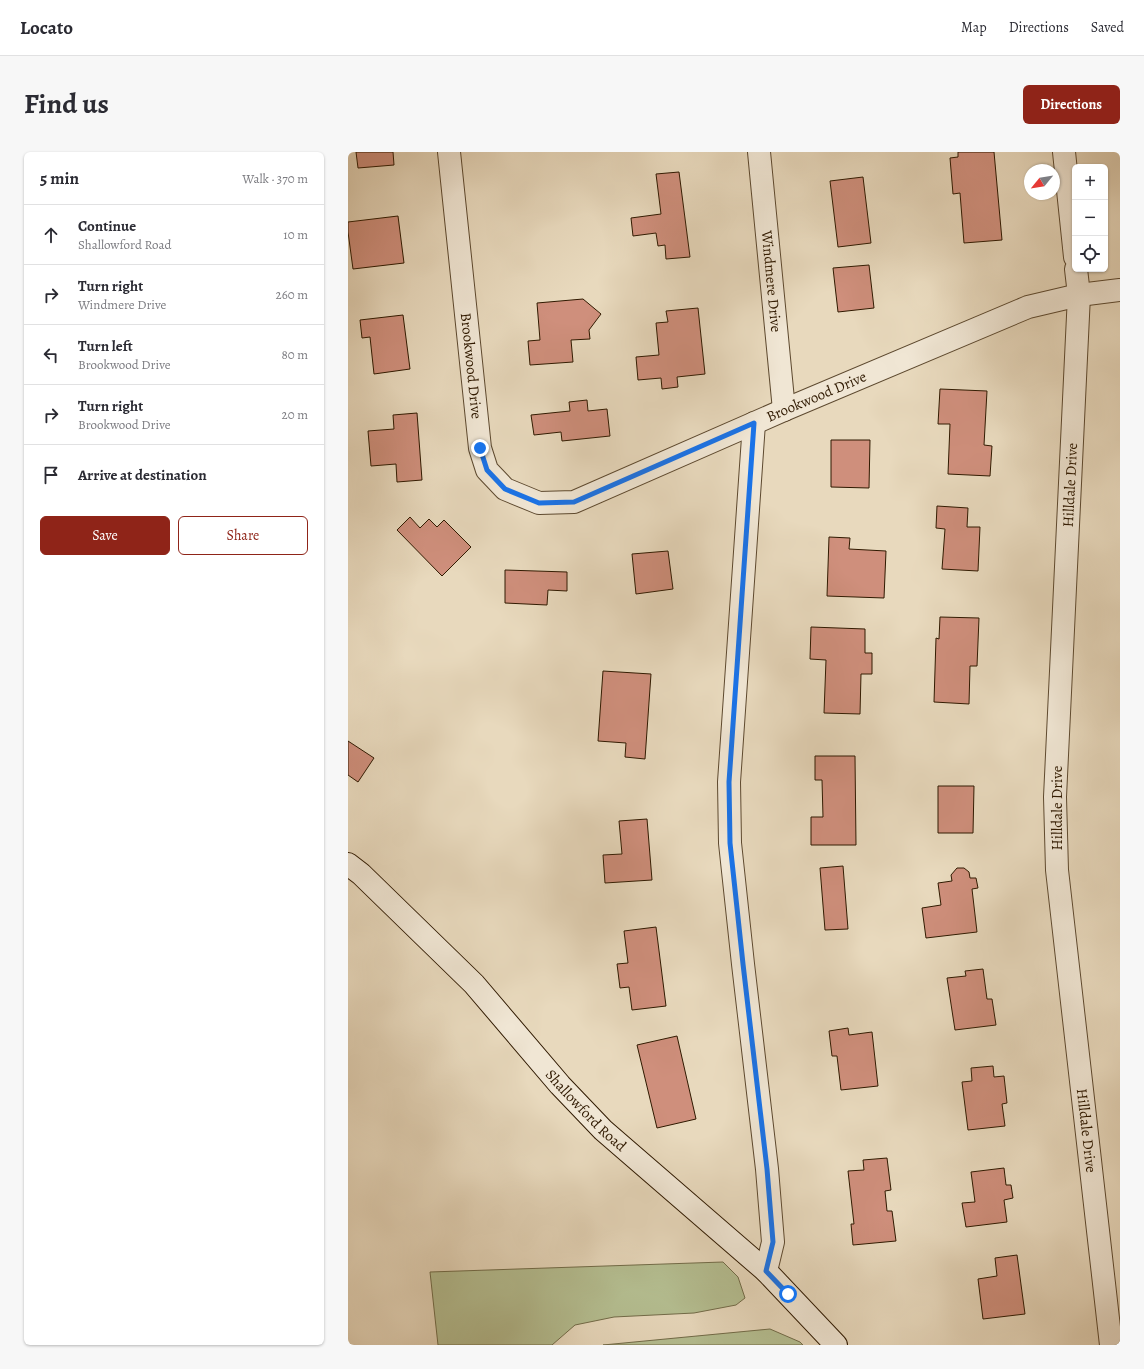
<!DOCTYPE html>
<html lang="en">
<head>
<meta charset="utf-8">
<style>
  body { margin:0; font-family:Alegreya,serif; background:#f7f7f7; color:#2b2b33 }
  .controls { position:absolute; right:12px; top:12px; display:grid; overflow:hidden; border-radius:6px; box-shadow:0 1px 3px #0004 }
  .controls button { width:36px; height:36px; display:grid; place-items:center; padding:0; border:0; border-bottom:1px solid #e1e1e2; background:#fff; color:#2b2b33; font:20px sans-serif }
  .compass { position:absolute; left:676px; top:12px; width:36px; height:36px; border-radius:50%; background:#fff; box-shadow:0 1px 3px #0004; rotate:240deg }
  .stop { position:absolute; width:12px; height:12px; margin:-9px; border:3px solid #1a73e8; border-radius:50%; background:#fff }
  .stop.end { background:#1a73e8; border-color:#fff; box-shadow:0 1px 4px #0008 }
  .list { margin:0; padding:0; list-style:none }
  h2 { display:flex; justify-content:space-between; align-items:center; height:52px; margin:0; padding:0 16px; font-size:17px }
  h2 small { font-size:13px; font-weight:400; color:#7c7c81 }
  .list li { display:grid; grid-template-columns:26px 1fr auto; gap:12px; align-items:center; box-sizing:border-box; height:60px; padding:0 16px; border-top:1px solid #e1e1e2 }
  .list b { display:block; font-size:15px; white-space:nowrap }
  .list p { margin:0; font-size:13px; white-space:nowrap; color:#7c7c81 }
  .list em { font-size:13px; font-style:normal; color:#7c7c81 }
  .actions { display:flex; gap:8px; padding:12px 16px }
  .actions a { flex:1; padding:9px 0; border:1px solid #8f2418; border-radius:6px; text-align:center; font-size:14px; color:#8f2418 }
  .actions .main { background:#8f2418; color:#fff }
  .icon { flex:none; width:22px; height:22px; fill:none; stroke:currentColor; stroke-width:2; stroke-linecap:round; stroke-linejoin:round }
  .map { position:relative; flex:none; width:772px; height:1193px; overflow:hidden; border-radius:6px }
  header { display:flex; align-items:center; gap:24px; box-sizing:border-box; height:56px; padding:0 20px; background:#fff; border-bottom:1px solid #e1e1e2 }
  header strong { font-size:19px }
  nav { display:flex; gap:22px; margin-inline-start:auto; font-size:14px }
  .intro { display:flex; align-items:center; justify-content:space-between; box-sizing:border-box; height:96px; padding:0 24px }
  h1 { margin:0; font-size:28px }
  .button { padding:10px 18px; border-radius:6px; background:#8f2418; color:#fff; font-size:14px; font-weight:700 }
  main { display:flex; gap:24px; padding:0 24px }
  aside { flex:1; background:#fff; border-radius:6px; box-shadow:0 1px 3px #0004 }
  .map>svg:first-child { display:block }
  .green { fill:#b5bf92; stroke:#726c49 }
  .building { fill:#cf8f7c; stroke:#2f1900 }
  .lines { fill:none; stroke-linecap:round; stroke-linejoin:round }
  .street-casing { stroke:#5d492f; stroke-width:24 }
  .secondary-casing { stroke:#2f1900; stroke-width:24 }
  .street { stroke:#f0e6d4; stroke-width:22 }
  .secondary { stroke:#f0e6d4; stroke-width:22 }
  .route { stroke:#1a73e8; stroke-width:5 }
  .labels { text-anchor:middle; stroke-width:3; stroke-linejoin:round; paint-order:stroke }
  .street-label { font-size:15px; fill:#2f1900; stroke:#f0e6d4 }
</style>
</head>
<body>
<header>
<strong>Locato</strong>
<nav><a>Map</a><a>Directions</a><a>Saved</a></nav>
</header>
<div class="intro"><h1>Find us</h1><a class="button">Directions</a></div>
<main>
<aside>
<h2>5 min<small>Walk · 370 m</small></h2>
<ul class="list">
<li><svg class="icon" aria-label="ahead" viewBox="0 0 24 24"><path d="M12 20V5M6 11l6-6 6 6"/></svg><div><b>Continue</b><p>Shallowford Road</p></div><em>10 m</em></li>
<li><svg class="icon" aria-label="right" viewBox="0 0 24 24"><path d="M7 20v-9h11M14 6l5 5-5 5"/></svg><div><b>Turn right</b><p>Windmere Drive</p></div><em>260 m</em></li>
<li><svg class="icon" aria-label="left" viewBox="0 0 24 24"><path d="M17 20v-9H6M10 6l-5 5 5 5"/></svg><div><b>Turn left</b><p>Brookwood Drive</p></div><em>80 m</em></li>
<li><svg class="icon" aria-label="right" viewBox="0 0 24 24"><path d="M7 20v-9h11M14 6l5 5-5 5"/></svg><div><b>Turn right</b><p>Brookwood Drive</p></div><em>20 m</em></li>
<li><svg class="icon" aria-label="arrive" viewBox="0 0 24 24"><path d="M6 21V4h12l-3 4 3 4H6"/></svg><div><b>Arrive at destination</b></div></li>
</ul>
<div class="actions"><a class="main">Save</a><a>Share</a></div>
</aside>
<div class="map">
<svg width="772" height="1193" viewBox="0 0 772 1193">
  <rect width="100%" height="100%" fill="#e8d9bd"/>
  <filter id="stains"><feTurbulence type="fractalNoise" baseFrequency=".005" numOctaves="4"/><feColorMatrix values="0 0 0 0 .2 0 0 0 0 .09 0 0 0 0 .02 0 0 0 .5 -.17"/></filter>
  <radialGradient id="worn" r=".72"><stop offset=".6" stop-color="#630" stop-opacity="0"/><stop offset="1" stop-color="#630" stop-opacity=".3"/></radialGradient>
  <g class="green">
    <path d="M 375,1110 L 390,1125 L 397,1146 L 388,1153 L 346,1161 L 266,1165 L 227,1173 L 204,1193 L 90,1193 L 82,1120 Z"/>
    <path d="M 422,1177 L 452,1190 L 455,1193 L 255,1193 Z"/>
  </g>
  <g class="building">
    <path d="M 8,0 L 45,0 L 46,13 L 10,16 Z"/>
    <path d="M 610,0 L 646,0 L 654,88 L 616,91 L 612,41 L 605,42 L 602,6 L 610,5 Z"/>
    <path d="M 331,20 L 342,105 L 318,107 L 317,93 L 310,94 L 308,81 L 285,84 L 283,66 L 313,62 L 308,22 Z"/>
    <path d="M 515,25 L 523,91 L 490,95 L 482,29 Z"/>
    <path d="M 50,64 L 56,111 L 5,117 L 0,80 L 0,70 Z"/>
    <path d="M 521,113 L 526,156 L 490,160 L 485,116 Z"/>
    <path d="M 235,147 L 253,162 L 241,178 L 242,187 L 223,188 L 225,210 L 182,213 L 180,189 L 192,188 L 189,151 Z"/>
    <path d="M 350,156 L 357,222 L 329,225 L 330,235 L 314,237 L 313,226 L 290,228 L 288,205 L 311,203 L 308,171 L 320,170 L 318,159 Z"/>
    <path d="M 55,163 L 62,217 L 26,222 L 22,185 L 14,186 L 12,168 Z"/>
    <path d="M 592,237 L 639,239 L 636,293 L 644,294 L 642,324 L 600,322 L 602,272 L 590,272 Z"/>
    <path d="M 239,248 L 240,259 L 259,257 L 262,284 L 214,289 L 213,280 L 186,283 L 183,263 L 222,259 L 221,250 Z"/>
    <path d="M 69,261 L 74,328 L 49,330 L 48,312 L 23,314 L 20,279 L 46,277 L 45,263 Z"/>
    <path d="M 483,288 L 522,288 L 521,336 L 483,335 Z"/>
    <path d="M 589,354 L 620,356 L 619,375 L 632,375 L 630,419 L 594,417 L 597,377 L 588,376 Z"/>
    <path d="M 62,365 L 72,376 L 81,367 L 89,375 L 96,368 L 123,395 L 94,424 L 49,378 Z"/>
    <path d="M 481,385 L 502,386 L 501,397 L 538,399 L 536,446 L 479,444 Z"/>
    <path d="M 320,399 L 325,437 L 288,442 L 284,402 Z"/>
    <path d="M 157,418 L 219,420 L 219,439 L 200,438 L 199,453 L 157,451 Z"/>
    <path d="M 592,465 L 631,466 L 629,514 L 622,514 L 621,552 L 586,550 L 588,486 L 591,487 Z"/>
    <path d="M 463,475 L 517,477 L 517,501 L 524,501 L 524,522 L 513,522 L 512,562 L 476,561 L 478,508 L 462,507 Z"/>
    <path d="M 255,519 L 303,522 L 297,607 L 277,605 L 278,591 L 250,589 Z"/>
    <path d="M 0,589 L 26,606 L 10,630 L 0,623 Z"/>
    <path d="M 467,604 L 507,604 L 508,693 L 463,693 L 463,665 L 475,665 L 474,628 L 467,628 Z"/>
    <path d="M 590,634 L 626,634 L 625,681 L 590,681 Z"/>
    <path d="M 299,667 L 304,728 L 257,731 L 255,703 L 274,702 L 271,669 Z"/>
    <path d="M 495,714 L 500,777 L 477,778 L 472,716 Z"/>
    <path d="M 609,716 L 616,716 L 621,720 L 622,726 L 628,726 L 630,736 L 624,737 L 629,780 L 578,786 L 574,756 L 593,753 L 590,731 L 604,729 L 603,723 Z"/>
    <path d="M 308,775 L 318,854 L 284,858 L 281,835 L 272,836 L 269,812 L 280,811 L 276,779 Z"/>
    <path d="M 635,817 L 639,847 L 644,847 L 648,873 L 607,878 L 599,826 L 618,824 L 617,819 Z"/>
    <path d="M 500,876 L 501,883 L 524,880 L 530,934 L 493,938 L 489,904 L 484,904 L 481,879 Z"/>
    <path d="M 329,884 L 348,967 L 309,976 L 289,893 Z"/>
    <path d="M 645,914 L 646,925 L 656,924 L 659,951 L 654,952 L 657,974 L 620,978 L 614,930 L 624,929 L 623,916 Z"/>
    <path d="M 539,1006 L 543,1038 L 537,1039 L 539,1059 L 544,1059 L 548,1089 L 505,1093 L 503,1072 L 506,1072 L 500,1019 L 516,1018 L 515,1008 Z"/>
    <path d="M 656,1016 L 658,1033 L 663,1033 L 665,1046 L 656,1048 L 659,1070 L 618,1075 L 614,1051 L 627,1050 L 623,1020 Z"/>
    <path d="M 669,1103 L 677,1162 L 635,1167 L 630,1127 L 649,1124 L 647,1106 Z"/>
  </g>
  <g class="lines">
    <defs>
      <g id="street">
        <path id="s1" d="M 101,0 L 132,296 L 139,318 L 157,337 L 191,351 L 226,350 L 436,258 L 680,155 L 731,143 L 772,138"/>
        <path id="s2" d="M 411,0 L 436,258"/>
        <path d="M 716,0 L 727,105"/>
        <path id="s3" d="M 728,117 L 731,143 L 707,645 L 709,718 L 763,1193"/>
        <path d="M 406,271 L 381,630 L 382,691 L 395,812 L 419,1017 L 425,1090 L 418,1119"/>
      </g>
      <g id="secondary">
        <path id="s4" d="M 0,712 L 13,722 L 126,832 L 212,933 L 255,978 L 418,1119 L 488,1193"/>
      </g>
    </defs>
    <use href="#street" class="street-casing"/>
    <use href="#secondary" class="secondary-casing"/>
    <use href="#street" class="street"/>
    <use href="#secondary" class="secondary"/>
  </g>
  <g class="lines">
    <path class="route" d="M 132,296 L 139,318 L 157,337 L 191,351 L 226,350 L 406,271 L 381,630 L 382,691 L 395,812 L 419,1017 L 425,1090 L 418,1119 L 440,1142"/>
  </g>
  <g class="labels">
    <g class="street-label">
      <text dy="5" stroke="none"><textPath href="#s2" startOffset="130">Windmere Drive</textPath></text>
      <text dy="5" stroke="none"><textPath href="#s1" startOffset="215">Brookwood Drive</textPath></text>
      <text dy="5" stroke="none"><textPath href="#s1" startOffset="683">Brookwood Drive</textPath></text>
      <text transform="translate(722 333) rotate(-87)" y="5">Hilldale Drive</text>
      <text transform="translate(709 656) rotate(-90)" y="5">Hilldale Drive</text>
      <text dy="5" stroke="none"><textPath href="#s4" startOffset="343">Shallowford Road</textPath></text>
      <text dy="5" stroke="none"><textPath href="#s3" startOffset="864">Hilldale Drive</textPath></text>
    </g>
  </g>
  <rect width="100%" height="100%" filter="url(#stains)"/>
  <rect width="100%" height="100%" fill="url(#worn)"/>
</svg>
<div class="controls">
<button>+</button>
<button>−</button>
<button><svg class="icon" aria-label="locate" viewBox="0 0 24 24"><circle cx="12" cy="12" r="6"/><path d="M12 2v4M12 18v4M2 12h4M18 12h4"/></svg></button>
</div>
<svg class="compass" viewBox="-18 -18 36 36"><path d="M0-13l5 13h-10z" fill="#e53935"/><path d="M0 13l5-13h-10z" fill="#7c7c81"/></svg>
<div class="stop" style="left:440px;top:1142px"></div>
<div class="stop end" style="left:132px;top:296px"></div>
</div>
</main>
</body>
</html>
